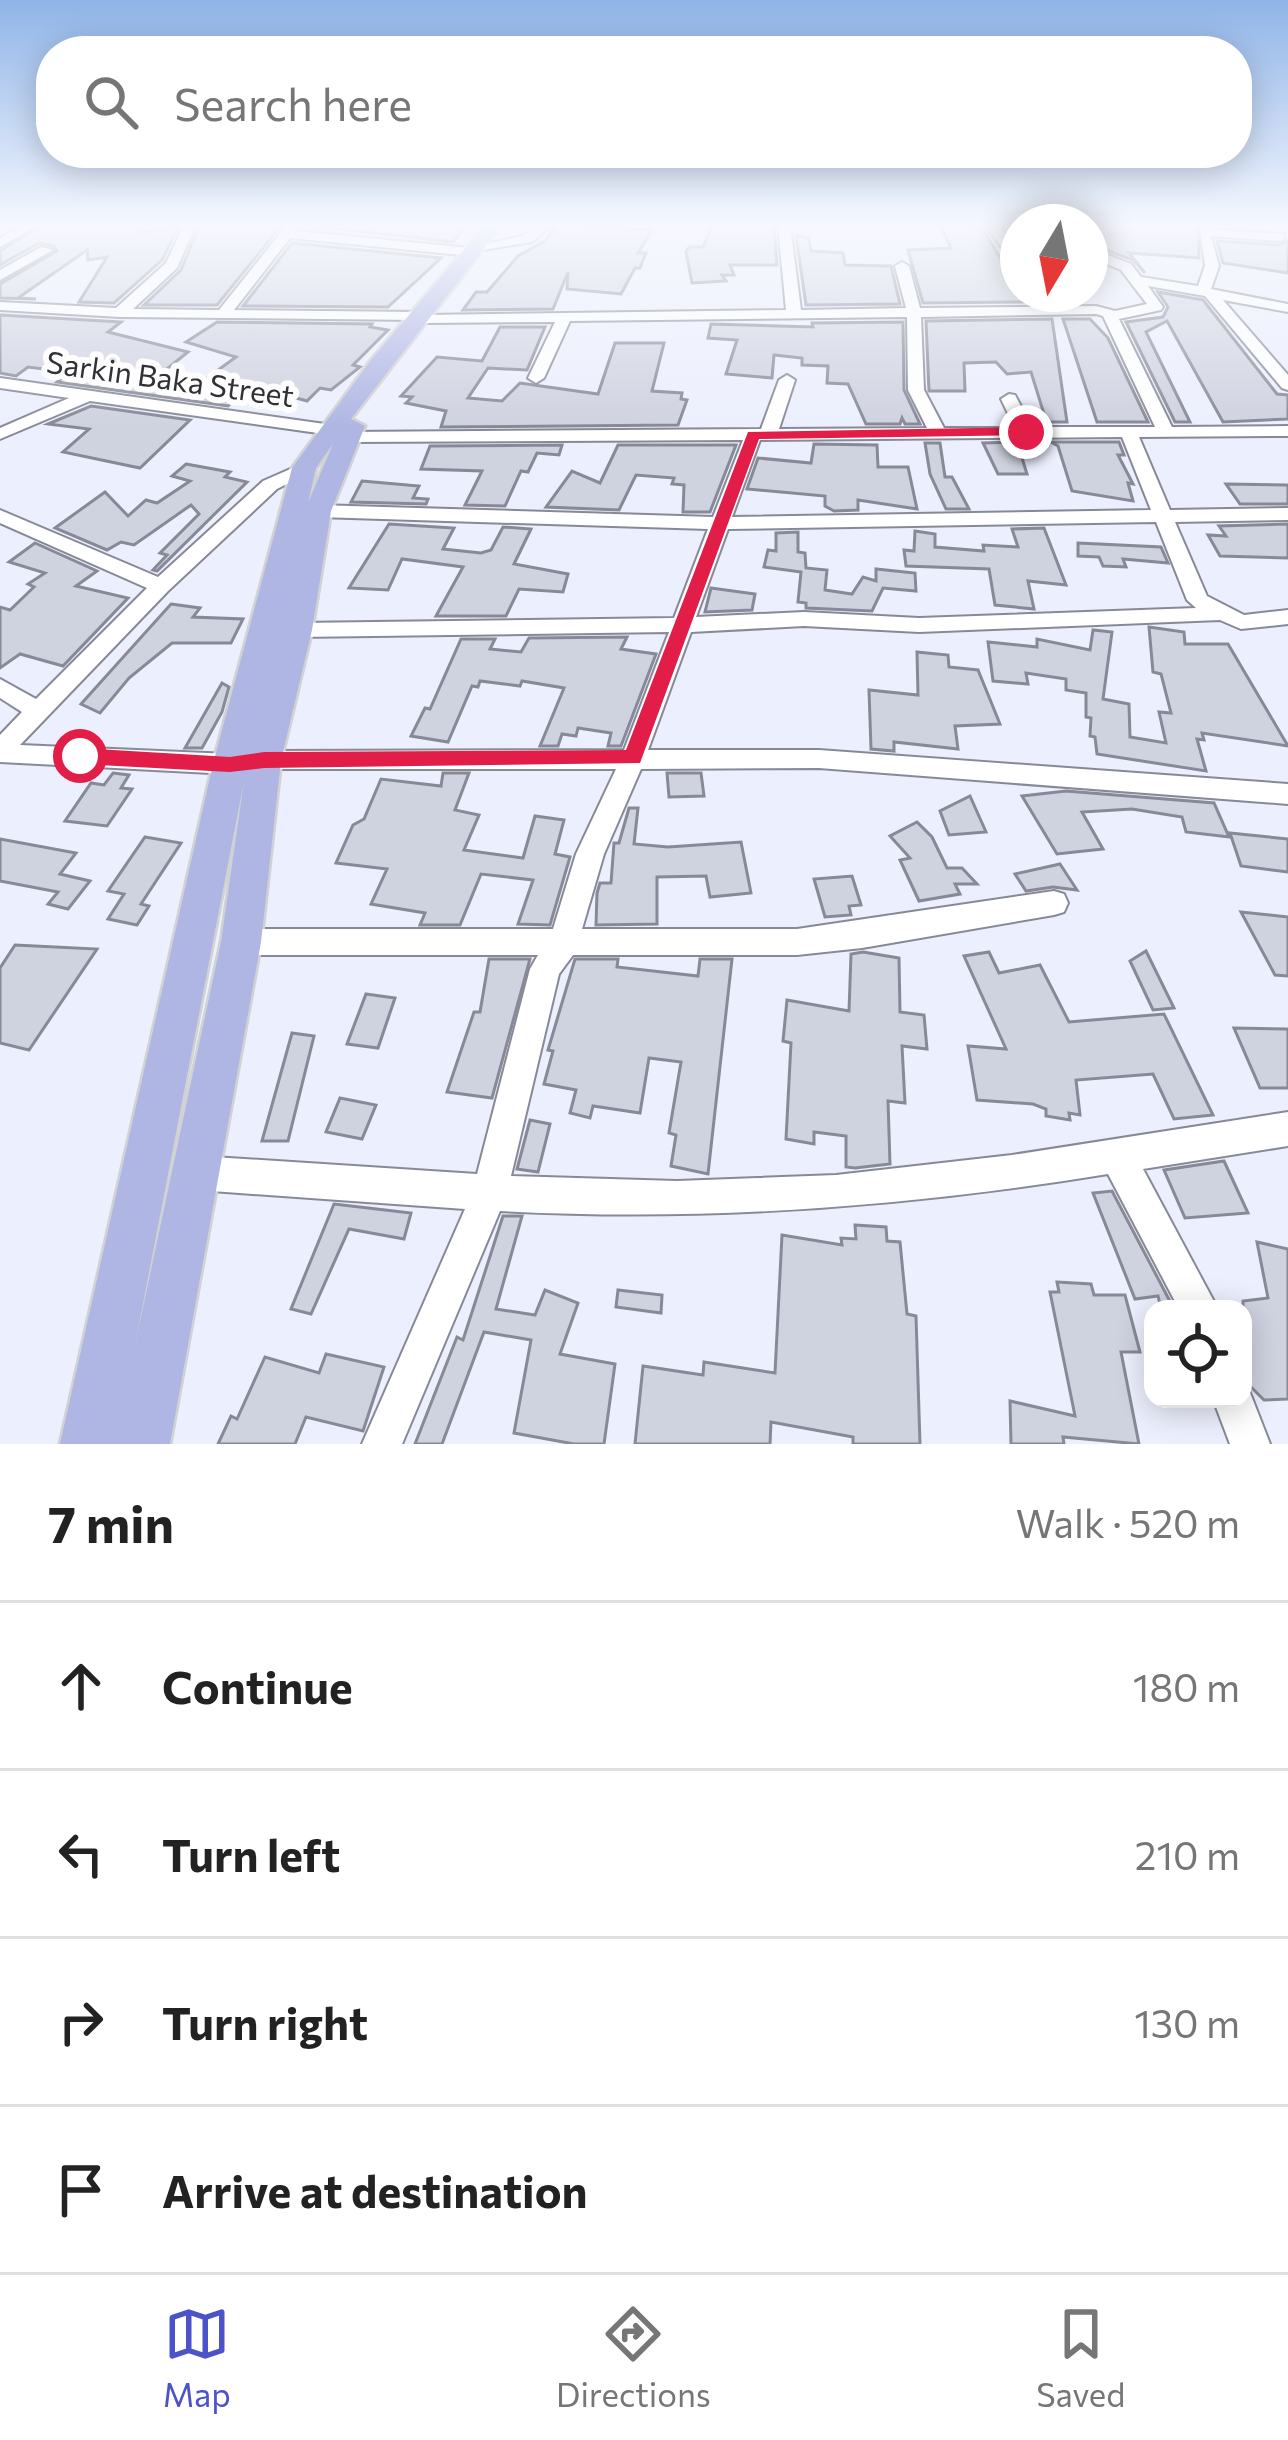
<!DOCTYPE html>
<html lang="en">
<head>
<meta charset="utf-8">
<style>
  body { margin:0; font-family:Commissioner,sans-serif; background:#f6f6f6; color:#222 }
  .controls { position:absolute; right:36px; bottom:36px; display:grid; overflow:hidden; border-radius:24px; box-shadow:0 6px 30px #0003 }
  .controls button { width:108px; height:108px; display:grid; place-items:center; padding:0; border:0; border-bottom:3px solid #e0e0e0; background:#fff; color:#222; font:60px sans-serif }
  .compass { position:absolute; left:1000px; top:204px; width:108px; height:108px; border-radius:50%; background:#fff; box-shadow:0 6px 30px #0003; rotate:190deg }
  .stop { position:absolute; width:36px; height:36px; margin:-27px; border:9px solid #e11d48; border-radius:50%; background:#fff }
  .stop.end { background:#e11d48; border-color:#fff; box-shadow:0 3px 12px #0008 }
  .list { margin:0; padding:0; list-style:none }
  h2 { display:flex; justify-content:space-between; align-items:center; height:156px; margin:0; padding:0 48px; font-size:51px }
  h2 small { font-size:39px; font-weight:400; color:#767676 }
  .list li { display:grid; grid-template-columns:78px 1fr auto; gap:36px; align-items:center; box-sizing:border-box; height:168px; padding:0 48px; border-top:3px solid #e0e0e0 }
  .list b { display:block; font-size:45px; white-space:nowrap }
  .list em { font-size:39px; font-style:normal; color:#767676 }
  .icon { flex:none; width:66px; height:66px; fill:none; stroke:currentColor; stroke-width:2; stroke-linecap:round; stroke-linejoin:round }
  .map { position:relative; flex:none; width:1288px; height:1444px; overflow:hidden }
  .search { position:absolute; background:#fff; box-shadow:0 6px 30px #0003; left:36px; right:36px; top:36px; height:132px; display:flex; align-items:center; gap:30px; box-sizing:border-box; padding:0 42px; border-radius:48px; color:#767676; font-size:45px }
  .sheet { height:828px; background:#fff }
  nav { display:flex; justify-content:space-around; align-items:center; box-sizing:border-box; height:168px; border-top:3px solid #e0e0e0; background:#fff; font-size:33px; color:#767676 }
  nav a { display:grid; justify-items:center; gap:6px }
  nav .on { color:#4c52c8 }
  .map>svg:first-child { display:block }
  .building { fill:#cfd2df; stroke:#878a96; stroke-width:3 }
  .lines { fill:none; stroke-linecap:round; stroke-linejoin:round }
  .minor-casing { stroke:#878a96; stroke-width:4 }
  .major-casing { stroke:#d1d2d3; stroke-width:5 }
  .minor { fill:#fff; fill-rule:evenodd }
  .major { fill:#afb6e3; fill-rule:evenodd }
  .route { fill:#e11d48 }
  .labels { text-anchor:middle; stroke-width:12; stroke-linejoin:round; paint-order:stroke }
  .far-street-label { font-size:30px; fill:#303136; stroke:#fdfdfd }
</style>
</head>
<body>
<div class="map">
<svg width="1288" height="1444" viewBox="0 0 1288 1444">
  <rect width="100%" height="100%" fill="#eceffd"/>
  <g class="building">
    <path d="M 42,225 L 144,225 L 144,232 L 179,226 L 162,260 L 114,303 L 79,302 L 107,257 L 88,260 L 87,250 L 18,298 L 36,299 L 0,298 L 0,284 L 57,251 L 54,246 L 39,243 L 0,265 L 0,251 Z"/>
    <path d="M 200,225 L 281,226 L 217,305 L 144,305 L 181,270 Z"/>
    <path d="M 304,225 L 468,225 L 453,242 Z"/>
    <path d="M 557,225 L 652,230 L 638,253 L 646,253 L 640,268 L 635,268 L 621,294 L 567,289 L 568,272 L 553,309 L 463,310 L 476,292 L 487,292 L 518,256 L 545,241 Z"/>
    <path d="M 712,225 L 774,225 L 777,265 L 730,265 L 734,275 L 722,275 L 726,281 L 692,283 L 686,252 L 689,247 L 703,247 Z"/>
    <path d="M 940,225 L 970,225 L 985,233 L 1027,302 L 923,303 L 908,250 L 951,248 Z"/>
    <path d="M 1132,225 L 1198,225 L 1199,258 L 1129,253 L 1145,273 L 1133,260 L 1090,244 L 1090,226 Z"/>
    <path d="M 796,235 L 809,238 L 811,251 L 843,253 L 845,265 L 891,266 L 900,304 L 806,305 Z"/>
    <path d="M 1217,241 L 1279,245 L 1288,241 L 1288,273 L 1223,263 Z"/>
    <path d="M 292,243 L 441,258 L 388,307 L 243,306 Z"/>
    <path d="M 1158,292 L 1203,300 L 1277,394 L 1288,395 L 1288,419 L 1223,422 L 1167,321 L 1146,332 L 1190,422 L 1175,422 L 1126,322 L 1163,317 L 1168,307 Z"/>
    <path d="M 0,315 L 121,322 L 108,332 L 188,352 L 152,381 L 192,389 L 236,357 L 186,342 L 217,322 L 372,324 L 370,327 L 388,330 L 353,365 L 360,367 L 331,390 L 320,388 L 307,401 L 251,385 L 228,406 L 57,382 L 69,372 L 28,367 L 16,376 L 0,373 Z"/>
    <path d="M 1052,319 L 1067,422 L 1037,422 L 1031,415 L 1044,414 L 1031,372 L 1007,374 L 996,362 L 964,363 L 965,391 L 929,391 L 926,321 Z"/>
    <path d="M 1063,319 L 1090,319 L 1108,338 L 1148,422 L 1097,422 Z"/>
    <path d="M 903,322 L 904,390 L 920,424 L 905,424 L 902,418 L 900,424 L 866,424 L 848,384 L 827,383 L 828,366 L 802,365 L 802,358 L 774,355 L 772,378 L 726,374 L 737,340 L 708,338 L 711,324 L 813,327 L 812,323 Z"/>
    <path d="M 500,327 L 545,327 L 527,370 L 488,368 L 468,398 L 502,401 L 520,383 L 598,394 L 615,343 L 664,343 L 652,391 L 682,393 L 681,399 L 687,400 L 678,425 L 441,427 L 446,411 L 406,403 L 412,397 L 401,396 L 437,357 L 482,361 Z"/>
    <path d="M 91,406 L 190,420 L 140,468 L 63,452 L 89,429 L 48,424 Z"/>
    <path d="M 1017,442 L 1027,474 L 998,474 L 983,443 Z"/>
    <path d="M 1051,442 L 1119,442 L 1124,455 L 1118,455 L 1133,484 L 1128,483 L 1133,501 L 1072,491 L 1058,446 Z"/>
    <path d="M 925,443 L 940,443 L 945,477 L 952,477 L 969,509 L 946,509 L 930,474 Z"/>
    <path d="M 814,444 L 877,445 L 878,467 L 908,467 L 917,509 L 858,500 L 858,510 L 834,511 L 825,506 L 825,496 L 747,489 L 758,458 L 811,463 Z"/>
    <path d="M 562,445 L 559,455 L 537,453 L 528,472 L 521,471 L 505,506 L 465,505 L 482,471 L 421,469 L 430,446 Z"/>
    <path d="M 618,445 L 736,445 L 710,512 L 683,512 L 684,485 L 672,484 L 674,478 L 636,475 L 619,510 L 546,507 L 572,471 L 600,483 Z"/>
    <path d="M 186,464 L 230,472 L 225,477 L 247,482 L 157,571 L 153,570 L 167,555 L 160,553 L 199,514 L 191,505 L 134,545 L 121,542 L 107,550 L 55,528 L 105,492 L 128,516 L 146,500 L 157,503 L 190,481 L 172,476 Z"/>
    <path d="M 362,481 L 419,486 L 413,498 L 428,499 L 426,504 L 351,502 Z"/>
    <path d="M 1226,484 L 1288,485 L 1288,504 L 1240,504 Z"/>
    <path d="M 389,524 L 454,528 L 443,549 L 481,553 L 491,550 L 503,527 L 531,529 L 514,564 L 568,574 L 563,592 L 519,589 L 506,616 L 436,616 L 463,567 L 402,559 L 388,590 L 349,588 Z"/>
    <path d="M 1288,524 L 1288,558 L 1220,556 L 1208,535 L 1226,536 L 1219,526 Z"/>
    <path d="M 1044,528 L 1066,585 L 1028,581 L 1034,609 L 995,605 L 989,569 L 906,566 L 904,550 L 914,551 L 915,531 L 935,534 L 935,547 L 984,551 L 983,545 L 1018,547 L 1012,529 Z"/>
    <path d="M 798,532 L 798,552 L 805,553 L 806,568 L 827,570 L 825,590 L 852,594 L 863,577 L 876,581 L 876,569 L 915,573 L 916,591 L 883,588 L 872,611 L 806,608 L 806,603 L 798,602 L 801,572 L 764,567 L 768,550 L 776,551 L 776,533 Z"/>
    <path d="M 35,543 L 97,571 L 76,586 L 128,598 L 63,666 L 20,654 L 0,668 L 0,607 L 10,610 L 34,587 L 28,584 L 45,573 L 9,562 Z"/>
    <path d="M 1078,543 L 1161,547 L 1168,563 L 1123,559 L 1126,567 L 1103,566 L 1099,557 L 1078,556 Z"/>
    <path d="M 711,588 L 755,594 L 752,610 L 705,612 Z"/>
    <path d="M 171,604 L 200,608 L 193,617 L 243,619 L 231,643 L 172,643 L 129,678 L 100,713 L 81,704 Z"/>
    <path d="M 1149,627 L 1184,632 L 1185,644 L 1228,644 L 1288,746 L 1202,733 L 1204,740 L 1197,739 L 1206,771 L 1097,754 L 1095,737 L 1090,736 L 1091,718 L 1086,717 L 1086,693 L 1066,690 L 1066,679 L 1026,673 L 1028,684 L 993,681 L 988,642 L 1037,647 L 1037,639 L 1090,650 L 1093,630 L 1112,632 L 1103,699 L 1129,704 L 1130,737 L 1166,743 L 1159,712 L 1171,713 L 1161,674 L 1153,672 Z"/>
    <path d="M 627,637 L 621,649 L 656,654 L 621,746 L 608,746 L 611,733 L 578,728 L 576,736 L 562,734 L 558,746 L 540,746 L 564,688 L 522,681 L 520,686 L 480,681 L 478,687 L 472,686 L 448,742 L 411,736 L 425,708 L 430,709 L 461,639 L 495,639 L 490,649 L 521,652 L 529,638 Z"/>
    <path d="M 917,652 L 948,655 L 949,667 L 978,670 L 1000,724 L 955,726 L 958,749 L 894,742 L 894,751 L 871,749 L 869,690 L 918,695 Z"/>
    <path d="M 222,683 L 229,687 L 222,712 L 202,748 L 185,748 Z"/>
    <path d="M 113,773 L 129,775 L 121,788 L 132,789 L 107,826 L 65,821 L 91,783 L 104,785 Z"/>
    <path d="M 443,773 L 469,773 L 455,810 L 479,815 L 464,850 L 523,858 L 535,816 L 564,820 L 555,854 L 570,857 L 550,925 L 518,924 L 533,880 L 481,874 L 460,925 L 420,925 L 425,913 L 371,904 L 387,869 L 336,863 L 353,825 L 364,819 L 381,779 L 441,786 Z"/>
    <path d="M 667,773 L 701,773 L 704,796 L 669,797 Z"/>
    <path d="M 1066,791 L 1214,803 L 1229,837 L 1186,832 L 1182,817 L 1132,809 L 1082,812 L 1103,849 L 1057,854 L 1022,796 Z"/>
    <path d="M 970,796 L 986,832 L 949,835 L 940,811 Z"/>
    <path d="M 629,808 L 638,808 L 634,844 L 668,847 L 741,842 L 751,893 L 710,897 L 706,876 L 657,877 L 657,924 L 596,925 L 597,893 L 600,883 L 611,883 L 614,843 L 619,843 Z"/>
    <path d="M 917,822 L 932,837 L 947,868 L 962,868 L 977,884 L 955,884 L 960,894 L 919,901 L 900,860 L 910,858 L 890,836 Z"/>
    <path d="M 1230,833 L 1288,839 L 1288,872 L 1241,866 Z"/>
    <path d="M 145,837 L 181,843 L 141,904 L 149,906 L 137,925 L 108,919 L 124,894 L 108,891 Z"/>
    <path d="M 0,839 L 76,853 L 60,874 L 90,881 L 68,909 L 48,904 L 58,892 L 0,881 Z"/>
    <path d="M 1060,864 L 1077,890 L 1053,887 L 1026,891 L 1015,874 Z"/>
    <path d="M 852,876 L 861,905 L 849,906 L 851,915 L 825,917 L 814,879 Z"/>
    <path d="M 1241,912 L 1288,917 L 1288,976 L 1275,975 Z"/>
    <path d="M 15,945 L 97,949 L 29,1050 L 0,1043 L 0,968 Z"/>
    <path d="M 1146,951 L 1174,1008 L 1153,1010 L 1130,961 Z"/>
    <path d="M 863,952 L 899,958 L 900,1012 L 924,1015 L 927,1049 L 902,1046 L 905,1103 L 888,1101 L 890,1164 L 855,1168 L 846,1167 L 846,1136 L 814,1132 L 814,1144 L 786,1139 L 791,1043 L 783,1041 L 787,1000 L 849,1011 L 851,954 Z"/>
    <path d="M 989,952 L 999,973 L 1040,965 L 1069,1022 L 1164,1014 L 1213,1115 L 1174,1119 L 1153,1074 L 1076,1080 L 1080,1115 L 1069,1113 L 1070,1120 L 1046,1116 L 1046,1109 L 1033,1104 L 977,1100 L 968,1046 L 1006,1049 L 964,956 Z"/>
    <path d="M 489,959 L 530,959 L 492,1098 L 447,1092 L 474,1012 L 480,1012 Z"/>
    <path d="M 575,959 L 618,959 L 617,967 L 698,976 L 700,959 L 732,959 L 708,1174 L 671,1166 L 676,1135 L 669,1133 L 681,1062 L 649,1058 L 640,1113 L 593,1106 L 590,1118 L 570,1113 L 576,1090 L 544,1084 L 553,1051 L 548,1050 Z"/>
    <path d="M 366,994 L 395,998 L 378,1048 L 347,1044 Z"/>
    <path d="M 1234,1028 L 1288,1029 L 1288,1088 L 1260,1088 Z"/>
    <path d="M 292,1033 L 314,1036 L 288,1141 L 262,1141 Z"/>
    <path d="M 340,1098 L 376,1105 L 362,1139 L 326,1132 Z"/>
    <path d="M 530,1120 L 550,1124 L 538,1172 L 517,1169 Z"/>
    <path d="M 1224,1161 L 1248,1213 L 1185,1218 L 1164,1170 Z"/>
    <path d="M 1112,1191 L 1174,1309 L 1161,1309 L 1158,1296 L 1135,1299 L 1093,1193 Z"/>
    <path d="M 334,1204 L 411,1213 L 404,1239 L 349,1229 L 311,1314 L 291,1309 Z"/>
    <path d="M 503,1216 L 522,1216 L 496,1309 L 535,1315 L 545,1290 L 578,1303 L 560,1354 L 615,1364 L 604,1444 L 574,1444 L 514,1433 L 531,1340 L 484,1332 L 442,1444 L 415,1444 L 457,1337 L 463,1340 Z"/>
    <path d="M 855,1225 L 886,1227 L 887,1241 L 900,1242 L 907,1314 L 916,1316 L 920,1444 L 853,1444 L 853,1437 L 771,1422 L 770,1444 L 635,1444 L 643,1366 L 703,1375 L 704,1362 L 775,1373 L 782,1235 L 842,1245 L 841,1238 L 856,1239 Z"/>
    <path d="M 1257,1242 L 1288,1249 L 1288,1399 L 1264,1400 L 1243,1379 L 1243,1301 L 1268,1298 Z"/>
    <path d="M 1057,1282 L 1091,1284 L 1094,1295 L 1125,1295 L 1140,1352 L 1121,1352 L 1139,1444 L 1063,1437 L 1064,1444 L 1011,1444 L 1010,1401 L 1075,1416 L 1050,1292 L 1059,1292 Z"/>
    <path d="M 618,1290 L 662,1295 L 661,1313 L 616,1307 Z"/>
    <path d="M 326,1354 L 384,1367 L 363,1431 L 306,1417 L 295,1444 L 218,1444 L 231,1416 L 237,1419 L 265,1357 L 319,1373 Z"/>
  </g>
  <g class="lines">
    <defs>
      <g id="minor">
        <path d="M 22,225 L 38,225 L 0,247 L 0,238 Z"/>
        <path d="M 184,225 L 196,225 L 177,268 L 133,309 L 219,310 L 287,225 L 300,225 L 296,231 L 471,248 L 478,252 L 471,256 L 290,238 L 234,310 L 418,312 L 425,315 L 786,310 L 778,225 L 790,225 L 801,310 L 906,308 L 895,266 L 902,262 L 909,266 L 920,308 L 1096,306 L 1115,311 L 1147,304 L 1121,270 L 1090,257 L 1090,248 L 1131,264 L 1141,277 L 1198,286 L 1205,266 L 1200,229 L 1284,234 L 1284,240 L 1279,241 L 1211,236 L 1219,266 L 1211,289 L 1288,304 L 1288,312 L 1223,300 L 1288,375 L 1288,390 L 1282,388 L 1205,296 L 1148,286 L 1163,307 L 1161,310 L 1119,319 L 1172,427 L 1288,426 L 1288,436 L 1139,437 L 1170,510 L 1288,508 L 1288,520 L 1175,522 L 1207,596 L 1244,615 L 1288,610 L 1288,624 L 1241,629 L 1220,620 L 919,632 L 804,626 L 691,632 L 648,750 L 819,750 L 1288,784 L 1288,804 L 819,768 L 641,769 L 604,854 L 582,929 L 797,929 L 1054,891 L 1064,894 L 1068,903 L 1064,912 L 1054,915 L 862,948 L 797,955 L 573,955 L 559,974 L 511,1176 L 677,1181 L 836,1175 L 1012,1155 L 1288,1112 L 1288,1146 L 1143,1169 L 1218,1309 L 1179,1309 L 1108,1174 C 906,1207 705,1222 500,1211 L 402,1444 L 362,1444 L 465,1209 L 198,1190 L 186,1185 L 181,1173 L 186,1161 L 198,1156 L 477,1174 L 530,969 L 538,955 L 241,955 L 231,951 L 226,942 L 231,933 L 241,929 L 553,929 L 576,854 L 616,769 L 264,769 L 255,767 L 252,760 L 255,753 L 264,751 L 624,750 L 669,632 L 297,637 L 286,630 L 297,623 L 674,618 L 708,529 L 318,517 L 308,511 L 318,505 L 713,517 L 743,440 L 347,442 L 338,437 L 347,432 L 761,429 L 779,380 L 787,375 L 795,380 L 779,429 L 927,428 L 908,390 L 907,317 L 570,321 L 544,378 L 536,383 L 528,378 L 555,322 L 426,323 L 419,320 L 120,317 L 0,310 L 0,302 L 116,308 L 166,263 ZM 1096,314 L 1103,316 L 1155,427 L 1032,427 L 1015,395 L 1009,394 L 1001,399 L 1015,428 L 944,428 L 924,390 L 921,317 ZM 1122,437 L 1151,510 L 732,517 L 760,440 ZM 1156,522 L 1187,600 L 1196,608 L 919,618 L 804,612 L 696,617 L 728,529 Z"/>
        <path d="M 538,225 L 552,225 L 532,242 L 483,250 L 477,246 L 523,236 Z"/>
        <path d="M 985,225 L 998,225 L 1018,252 L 1018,276 L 1011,272 L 1006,253 Z"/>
        <path d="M 1007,225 L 1018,225 L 1018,231 Z"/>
        <path d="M 41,247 L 53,250 L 0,280 L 0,270 Z"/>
        <path d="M 0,378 L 332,425 L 341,430 L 332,435 L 90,401 L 0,439 L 0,428 L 69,398 L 0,388 Z"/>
        <path d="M 304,463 L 313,468 L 310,472 L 277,489 L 168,591 L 20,745 L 230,754 L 239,757 L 242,764 L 239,771 L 230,774 L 0,762 L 0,735 L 22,712 L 0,698 L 0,679 L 36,699 L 147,588 L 0,523 L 0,510 L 158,577 L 263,481 Z"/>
        <path d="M 1243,1383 L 1247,1385 L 1270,1444 L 1230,1444 L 1213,1399 L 1243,1399 Z"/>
      </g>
      <path id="major" d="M 485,225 L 502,225 L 351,419 L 365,426 L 331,511 L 312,630 L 281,760 L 261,942 L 170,1444 L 60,1444 L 213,764 L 292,468 L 371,360 ZM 333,444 L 308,503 L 316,468 ZM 244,781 L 221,942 L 135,1345 Z"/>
    </defs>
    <use href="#minor" class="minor-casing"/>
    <use href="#major" class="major-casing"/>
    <use href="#minor" class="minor"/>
    <use href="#major" class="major"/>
  </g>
  <linearGradient id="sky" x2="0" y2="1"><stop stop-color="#8fb4e8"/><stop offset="0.53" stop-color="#f6f8fe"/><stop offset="1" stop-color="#f6f8fe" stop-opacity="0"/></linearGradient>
  <rect width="1288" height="427" fill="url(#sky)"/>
  <path class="route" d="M 1026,427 L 1031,435 L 759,439 L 640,763 L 264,768 L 230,772 L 80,764 L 70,756 L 80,748 L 230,757 L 264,752 L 626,750 L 748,432 Z"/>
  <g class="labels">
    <g class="far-street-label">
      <text transform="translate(170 380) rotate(8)" y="10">Sarkin Baka Street</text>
    </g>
  </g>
</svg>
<div class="controls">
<button><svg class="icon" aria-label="locate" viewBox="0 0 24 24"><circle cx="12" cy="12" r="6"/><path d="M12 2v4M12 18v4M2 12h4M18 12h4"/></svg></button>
</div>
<svg class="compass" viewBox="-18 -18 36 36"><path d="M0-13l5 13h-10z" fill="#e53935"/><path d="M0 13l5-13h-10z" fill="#767676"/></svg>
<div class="stop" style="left:80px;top:756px"></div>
<div class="stop end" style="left:1026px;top:432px"></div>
<div class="search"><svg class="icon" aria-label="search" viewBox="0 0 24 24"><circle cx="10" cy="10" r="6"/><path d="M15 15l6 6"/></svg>Search here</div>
</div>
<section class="sheet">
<h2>7 min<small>Walk · 520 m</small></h2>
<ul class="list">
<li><svg class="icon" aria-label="ahead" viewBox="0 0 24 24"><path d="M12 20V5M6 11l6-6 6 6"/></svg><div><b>Continue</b></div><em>180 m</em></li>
<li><svg class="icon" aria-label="left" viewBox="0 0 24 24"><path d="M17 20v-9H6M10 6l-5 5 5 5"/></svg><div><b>Turn left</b></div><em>210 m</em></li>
<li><svg class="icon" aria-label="right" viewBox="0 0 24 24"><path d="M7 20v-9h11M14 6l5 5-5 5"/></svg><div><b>Turn right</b></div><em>130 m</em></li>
<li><svg class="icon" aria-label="arrive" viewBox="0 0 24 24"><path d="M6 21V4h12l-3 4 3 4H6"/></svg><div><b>Arrive at destination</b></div></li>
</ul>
</section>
<nav>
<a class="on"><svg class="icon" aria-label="map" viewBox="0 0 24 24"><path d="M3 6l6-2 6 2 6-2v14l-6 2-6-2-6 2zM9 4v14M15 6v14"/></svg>Map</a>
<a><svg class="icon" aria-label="directions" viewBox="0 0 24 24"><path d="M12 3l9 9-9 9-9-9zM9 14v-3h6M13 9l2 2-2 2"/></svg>Directions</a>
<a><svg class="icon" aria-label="saved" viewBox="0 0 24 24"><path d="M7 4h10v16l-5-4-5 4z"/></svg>Saved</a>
</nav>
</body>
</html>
